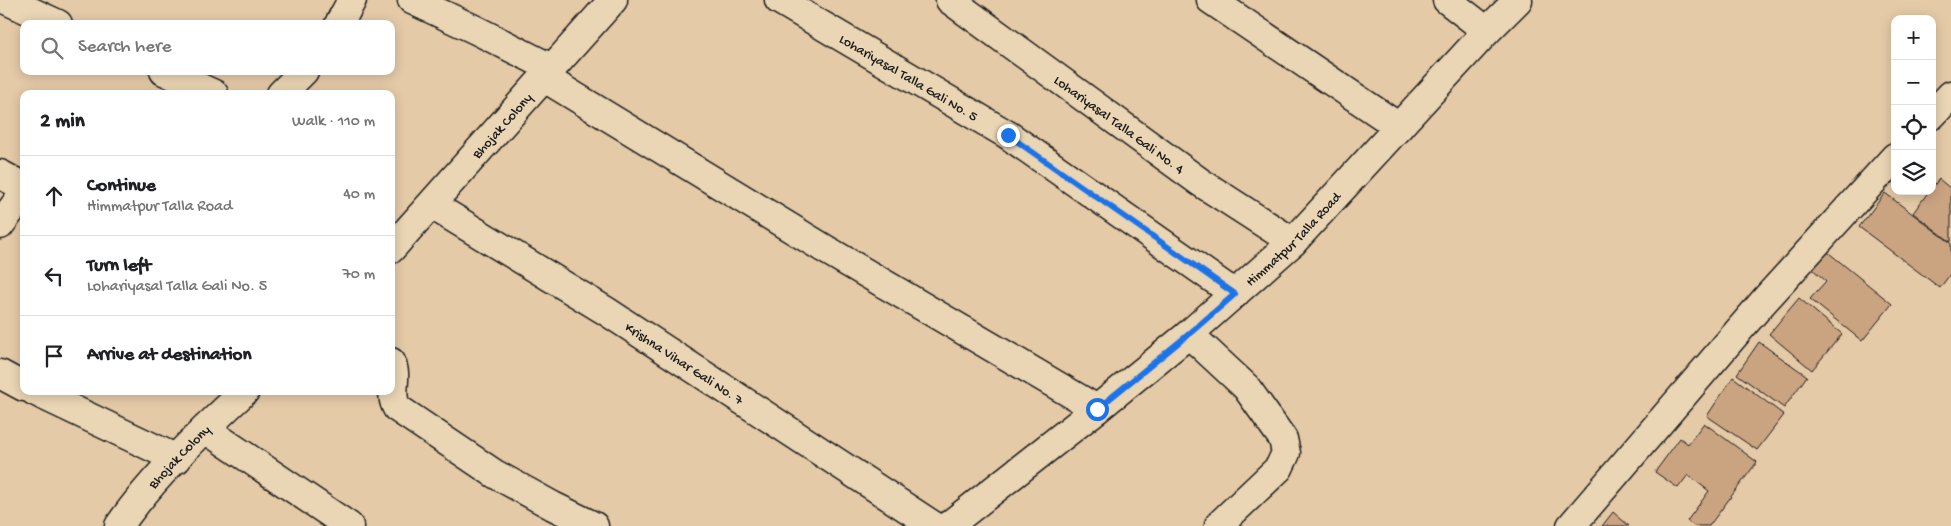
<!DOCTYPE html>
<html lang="en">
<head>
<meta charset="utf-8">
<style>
  body { margin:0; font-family:"Gochi Hand",sans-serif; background:#f6f6f6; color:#202124 }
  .controls { position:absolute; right:15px; top:15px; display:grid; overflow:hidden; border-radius:10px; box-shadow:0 2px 12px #0003 }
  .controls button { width:45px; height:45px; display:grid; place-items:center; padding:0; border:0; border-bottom:1px solid #e0e0e0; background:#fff; color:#202124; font:25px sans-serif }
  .stop { position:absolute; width:15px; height:15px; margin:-11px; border:4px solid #1a73e8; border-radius:50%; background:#fff }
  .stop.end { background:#1a73e8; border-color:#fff; box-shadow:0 1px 5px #0008 }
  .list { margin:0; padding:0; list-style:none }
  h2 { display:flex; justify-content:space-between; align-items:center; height:65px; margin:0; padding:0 20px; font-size:21px }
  h2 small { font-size:16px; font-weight:400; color:#757577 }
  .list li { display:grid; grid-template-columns:32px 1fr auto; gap:15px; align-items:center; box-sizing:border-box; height:80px; padding:0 20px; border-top:1px solid #e0e0e0 }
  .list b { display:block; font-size:19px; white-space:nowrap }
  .list p { margin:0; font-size:16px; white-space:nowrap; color:#757577 }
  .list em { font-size:16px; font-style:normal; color:#757577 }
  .icon { flex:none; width:28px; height:28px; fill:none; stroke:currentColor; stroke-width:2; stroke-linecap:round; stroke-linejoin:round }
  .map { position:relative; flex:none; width:1951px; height:526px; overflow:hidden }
  .search { position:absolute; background:#fff; box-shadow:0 2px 12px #0003; left:20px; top:20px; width:375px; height:55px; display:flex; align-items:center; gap:12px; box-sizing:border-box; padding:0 18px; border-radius:10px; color:#757577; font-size:19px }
  .panel { position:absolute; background:#fff; box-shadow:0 2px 12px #0003; left:20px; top:90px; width:375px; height:305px; border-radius:10px }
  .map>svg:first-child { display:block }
  .building { fill:#caa381; stroke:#1c1c1c }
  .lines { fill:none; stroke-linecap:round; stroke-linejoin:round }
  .minor-casing { stroke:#1c1c1c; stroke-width:31 }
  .tertiary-casing { stroke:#1c1c1c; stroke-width:31 }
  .minor { stroke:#ead5b4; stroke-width:28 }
  .tertiary { stroke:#ead5b4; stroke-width:28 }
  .route { stroke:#1a73e8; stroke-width:6 }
  .labels { text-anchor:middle; stroke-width:4; stroke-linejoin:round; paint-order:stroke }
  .street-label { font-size:14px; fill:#1c1c1c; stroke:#ead5b4 }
</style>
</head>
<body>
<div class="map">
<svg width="1951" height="526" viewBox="0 0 1951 526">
  <rect width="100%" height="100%" fill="#e5caa7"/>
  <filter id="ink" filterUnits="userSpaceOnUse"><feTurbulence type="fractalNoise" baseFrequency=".02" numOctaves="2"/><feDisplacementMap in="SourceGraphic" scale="10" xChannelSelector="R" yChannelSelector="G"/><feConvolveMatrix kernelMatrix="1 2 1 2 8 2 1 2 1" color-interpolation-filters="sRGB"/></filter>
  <g filter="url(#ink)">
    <g class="building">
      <path d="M 1939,179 L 1951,189 L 1951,242 L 1913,213 L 1929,191 L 1932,191 L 1932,188 Z"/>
      <path d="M 1885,193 L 1951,243 L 1951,273 L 1940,288 L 1859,227 Z"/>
      <path d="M 1824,249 L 1892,304 L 1862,341 L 1810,299 L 1826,281 L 1810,267 Z"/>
      <path d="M 1799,298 L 1842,334 L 1812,370 L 1769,334 Z"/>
      <path d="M 1759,342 L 1807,376 L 1784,408 L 1737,374 Z"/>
      <path d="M 1733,377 L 1784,415 L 1757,450 L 1707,416 Z"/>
      <path d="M 1704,423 L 1757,462 L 1709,526 L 1694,526 L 1687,521 L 1709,491 L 1688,475 L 1678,488 L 1655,472 L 1680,438 L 1688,444 Z"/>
      <path d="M 1613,512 L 1629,526 L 1602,526 Z"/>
    </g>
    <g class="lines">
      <defs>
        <g id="minor">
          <path d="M 6,0 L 58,24"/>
          <path d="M 412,0 L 476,30 L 551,68"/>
          <path id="s1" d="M 779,0 L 1008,135 L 1235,294"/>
          <path id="s2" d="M 950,0 L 1200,182 L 1293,242"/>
          <path d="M 1211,0 L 1399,127"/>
          <path d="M 1447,0 L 1487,31"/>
          <path d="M 339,24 L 352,0"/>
          <path d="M 164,71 L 214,94"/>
          <path d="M 543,77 L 825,249 L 1097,409"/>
          <path d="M 281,94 L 304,71"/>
          <path d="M 1932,115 L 1951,95"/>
          <path d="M 0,174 L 24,187"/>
          <path id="s3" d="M 432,205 L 606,311 L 934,526"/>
          <path d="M 0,225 L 24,193"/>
          <path id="s4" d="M 391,249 L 613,0"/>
          <path d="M 1189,334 L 1246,387 L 1283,439 L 1286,453 L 1279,468 L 1219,525"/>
          <path d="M 391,362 C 399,378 388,393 397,408 L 495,474 L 553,506 L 594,526"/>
          <path d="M 0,374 L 24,387"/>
          <path d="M 34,391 L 177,459"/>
          <path d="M 205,429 L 349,526"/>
          <path id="s5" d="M 119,526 C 152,478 202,431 245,391"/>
          <path d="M 1571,526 L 1764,301 L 1895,157"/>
        </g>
        <g id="tertiary">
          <path id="s6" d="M 948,526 L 1097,409 L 1189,334 L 1293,242 L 1487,31 L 1518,0"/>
        </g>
      </defs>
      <use href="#minor" class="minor-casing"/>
      <use href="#tertiary" class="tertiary-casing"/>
      <use href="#minor" class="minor"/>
      <use href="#tertiary" class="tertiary"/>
    </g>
  </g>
  <g class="lines" filter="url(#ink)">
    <path class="route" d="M 1008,135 L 1235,294 L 1189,334 L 1097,409"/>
  </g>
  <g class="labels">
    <g class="street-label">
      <text dy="5" stroke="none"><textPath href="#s1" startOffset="151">Lohariyasal Talla Gali No. 5</textPath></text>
      <text dy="5" stroke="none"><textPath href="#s4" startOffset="166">Bhojak Colony</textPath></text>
      <text dy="5" stroke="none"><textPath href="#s2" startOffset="210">Lohariyasal Talla Gali No. 4</textPath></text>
      <text dy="5" stroke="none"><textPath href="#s6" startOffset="449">Himmatpur Talla Road</textPath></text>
      <text dy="5" stroke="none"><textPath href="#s3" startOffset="298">Krishna Vihar Gali No. 7</textPath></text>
      <text dy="5" stroke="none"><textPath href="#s5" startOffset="92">Bhojak Colony</textPath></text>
    </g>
  </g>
</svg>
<div class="controls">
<button>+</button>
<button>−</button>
<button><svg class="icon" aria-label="locate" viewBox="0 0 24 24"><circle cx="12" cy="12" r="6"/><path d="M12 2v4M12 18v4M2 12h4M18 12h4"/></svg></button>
<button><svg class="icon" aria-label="layers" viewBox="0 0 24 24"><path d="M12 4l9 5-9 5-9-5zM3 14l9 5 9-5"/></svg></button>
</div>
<div class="stop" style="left:1097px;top:409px"></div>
<div class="stop end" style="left:1008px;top:135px"></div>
<div class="search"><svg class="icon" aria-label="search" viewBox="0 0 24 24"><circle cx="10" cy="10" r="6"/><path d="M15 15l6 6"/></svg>Search here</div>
<section class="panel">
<h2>2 min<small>Walk · 110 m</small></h2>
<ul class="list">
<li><svg class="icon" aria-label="ahead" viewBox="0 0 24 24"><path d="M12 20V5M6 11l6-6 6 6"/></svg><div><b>Continue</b><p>Himmatpur Talla Road</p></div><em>40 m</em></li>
<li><svg class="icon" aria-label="left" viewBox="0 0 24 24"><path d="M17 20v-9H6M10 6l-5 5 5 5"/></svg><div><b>Turn left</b><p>Lohariyasal Talla Gali No. 5</p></div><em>70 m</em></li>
<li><svg class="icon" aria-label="arrive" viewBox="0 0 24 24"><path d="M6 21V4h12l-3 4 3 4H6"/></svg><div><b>Arrive at destination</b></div></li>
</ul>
</section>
</div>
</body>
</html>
